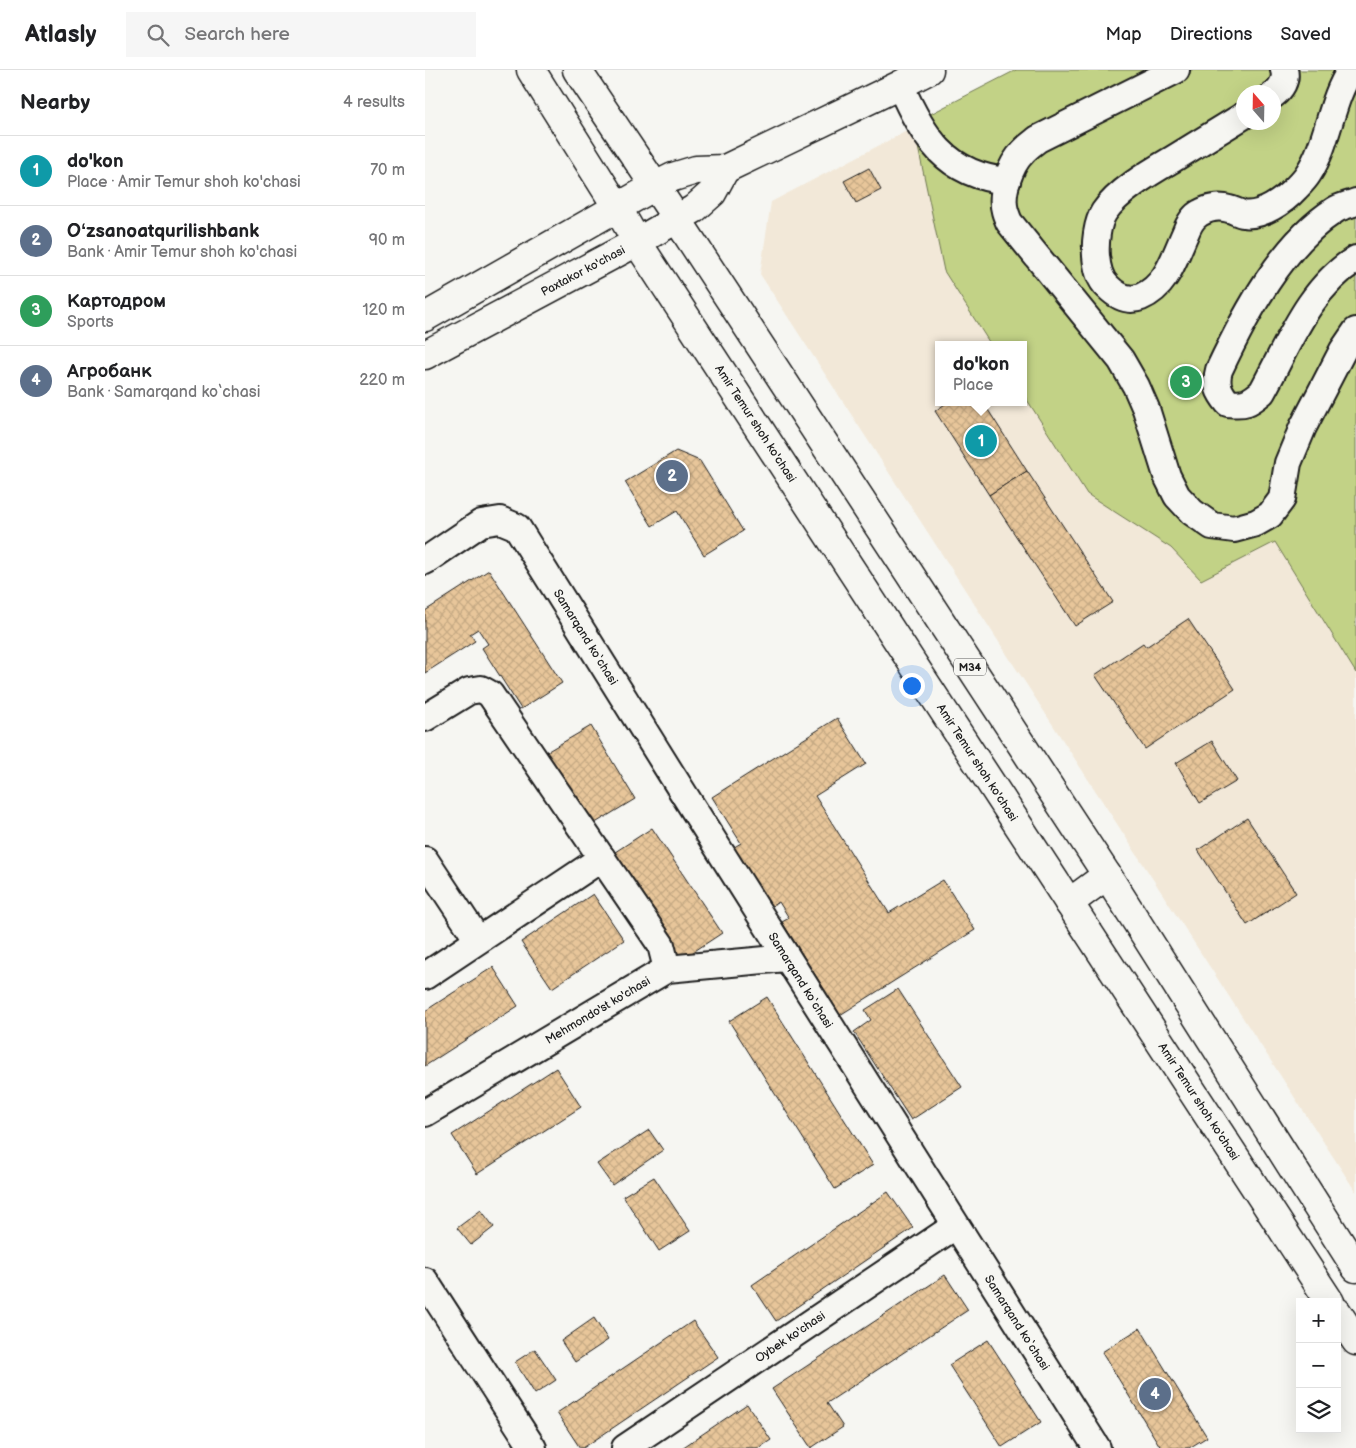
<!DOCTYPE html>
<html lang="en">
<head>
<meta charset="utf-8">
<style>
  body { margin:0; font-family:"Balsamiq Sans",sans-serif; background:#f6f6f6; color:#202124 }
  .controls { position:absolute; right:15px; bottom:15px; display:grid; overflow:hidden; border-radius:0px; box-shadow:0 5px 20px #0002 }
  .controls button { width:45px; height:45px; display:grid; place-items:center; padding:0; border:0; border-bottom:1px solid #e0e0e0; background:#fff; color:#202124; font:25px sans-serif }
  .compass { position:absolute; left:811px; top:15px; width:45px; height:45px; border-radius:50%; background:#fff; box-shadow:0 5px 20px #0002; rotate:340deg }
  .you { position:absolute; left:486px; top:615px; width:18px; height:18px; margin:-12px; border:4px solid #fff; border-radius:50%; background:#1a73e8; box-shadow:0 0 0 8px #1a73e833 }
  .badge { display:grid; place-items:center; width:32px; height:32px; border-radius:50%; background:#1a73e8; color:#fff; font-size:16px; font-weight:700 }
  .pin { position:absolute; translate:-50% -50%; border:2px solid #fff; box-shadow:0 1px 5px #0006 }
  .popup { position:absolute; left:510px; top:271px; width:92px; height:65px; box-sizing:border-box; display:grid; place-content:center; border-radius:0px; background:#fff; filter:drop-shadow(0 1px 4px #0005); font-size:16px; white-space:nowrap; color:#757577 }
  .popup b { font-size:19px; color:#202124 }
  .popup::after { content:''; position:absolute; left:50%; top:100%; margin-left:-10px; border:10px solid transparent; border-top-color:#fff }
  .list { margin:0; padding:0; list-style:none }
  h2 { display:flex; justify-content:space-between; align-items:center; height:65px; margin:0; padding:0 20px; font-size:21px }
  h2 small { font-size:16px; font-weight:400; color:#757577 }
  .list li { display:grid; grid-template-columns:32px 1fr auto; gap:15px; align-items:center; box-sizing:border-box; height:70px; padding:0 20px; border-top:1px solid #e0e0e0 }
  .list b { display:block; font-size:19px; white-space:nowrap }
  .list p { margin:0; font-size:16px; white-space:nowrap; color:#757577 }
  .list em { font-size:16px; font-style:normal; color:#757577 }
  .icon { flex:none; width:28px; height:28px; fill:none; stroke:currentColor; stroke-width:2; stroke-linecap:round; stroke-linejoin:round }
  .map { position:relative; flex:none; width:931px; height:1378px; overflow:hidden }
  header { display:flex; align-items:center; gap:30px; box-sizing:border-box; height:70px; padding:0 25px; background:#fff; border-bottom:1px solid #e0e0e0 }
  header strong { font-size:24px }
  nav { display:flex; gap:28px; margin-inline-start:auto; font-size:18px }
  .search { width:350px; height:45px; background:#f6f6f6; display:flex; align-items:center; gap:12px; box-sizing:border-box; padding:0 18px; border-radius:0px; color:#757577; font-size:19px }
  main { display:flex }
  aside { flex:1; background:#fff }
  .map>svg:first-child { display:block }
  .built { fill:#f2e8d8; fill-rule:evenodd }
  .pitch { fill:#c2d286; stroke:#6f7751; fill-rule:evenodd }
  .building { fill:url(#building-cross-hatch); stroke:#1c1c1c }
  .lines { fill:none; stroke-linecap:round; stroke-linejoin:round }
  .minor-casing { stroke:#1c1c1c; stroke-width:30 }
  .major-casing { stroke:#1c1c1c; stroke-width:31 }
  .highway-casing { stroke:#1c1c1c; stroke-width:31 }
  .minor { stroke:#f6f6f2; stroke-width:26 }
  .major { stroke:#f6f6f2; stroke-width:28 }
  .highway { stroke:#f6f6f2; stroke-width:28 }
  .labels { text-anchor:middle; stroke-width:5; stroke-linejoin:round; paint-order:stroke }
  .shield { fill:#f6f6f2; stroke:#5d5d5c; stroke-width:1 }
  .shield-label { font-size:11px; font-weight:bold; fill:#1c1c1c }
  .street-label { font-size:12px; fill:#1c1c1c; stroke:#f6f6f2 }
</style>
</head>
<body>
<header>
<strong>Atlasly</strong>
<div class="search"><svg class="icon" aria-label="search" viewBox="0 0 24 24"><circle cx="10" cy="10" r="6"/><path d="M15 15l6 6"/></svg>Search here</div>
<nav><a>Map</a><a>Directions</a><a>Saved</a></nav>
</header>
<main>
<aside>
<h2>Nearby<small>4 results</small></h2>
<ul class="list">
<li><span class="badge" style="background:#0f9aa8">1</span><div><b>do'kon</b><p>Place · Amir Temur shoh ko'chasi</p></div><em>70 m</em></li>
<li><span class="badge" style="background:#5c6f8a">2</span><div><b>Oʻzsanoatqurilishbank</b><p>Bank · Amir Temur shoh ko'chasi</p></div><em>90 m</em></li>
<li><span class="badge" style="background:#2e9e5b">3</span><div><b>Картодром</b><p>Sports</p></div><em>120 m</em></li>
<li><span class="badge" style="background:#5c6f8a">4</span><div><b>Агробанк</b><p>Bank · Samarqand ko‘chasi</p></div><em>220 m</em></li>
</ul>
</aside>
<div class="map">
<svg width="931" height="1378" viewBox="0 0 931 1378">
  <defs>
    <pattern id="building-cross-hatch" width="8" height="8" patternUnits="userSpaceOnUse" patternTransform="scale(1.25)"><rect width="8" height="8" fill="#e8c69a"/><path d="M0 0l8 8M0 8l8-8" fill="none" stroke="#c6aa84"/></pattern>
  </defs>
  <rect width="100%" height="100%" fill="#f6f6f2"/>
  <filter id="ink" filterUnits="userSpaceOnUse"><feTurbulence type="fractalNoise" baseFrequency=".02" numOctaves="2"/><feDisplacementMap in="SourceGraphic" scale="10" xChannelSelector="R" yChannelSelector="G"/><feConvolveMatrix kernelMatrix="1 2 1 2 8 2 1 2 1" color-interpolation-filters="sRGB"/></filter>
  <g filter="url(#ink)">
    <path class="built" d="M 598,0 L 931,0 L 931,1122 L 335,204 L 346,132 ZM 818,22 L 848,22 L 848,52 L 818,52 ZM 514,275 L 598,275 L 598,332 L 514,332 Z"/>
    <path class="pitch" d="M 591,0 L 931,0 L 931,603 L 850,472 L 776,510 L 746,478 L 662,424 L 599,325 L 598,275 L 566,275 L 519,201 L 488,53 ZM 818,22 L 848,22 L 848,52 L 818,52 Z"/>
    <g class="building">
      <path d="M 444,98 L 456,120 L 431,133 L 419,111 Z"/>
      <path d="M 523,332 L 558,332 L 602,401 L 564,425 L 510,341 Z"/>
      <path d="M 251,381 L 275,391 L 318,461 L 279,485 L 252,441 L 227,456 L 200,412 Z"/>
      <path d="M 602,401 L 688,532 L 650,556 L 564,425 Z"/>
      <path d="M 64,500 L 137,613 L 96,639 L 57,578 L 63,574 L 53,559 L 45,564 L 50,571 L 0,603 L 0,541 Z"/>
      <path d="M 763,549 L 810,619 L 720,679 L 670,605 L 718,573 L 721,577 Z"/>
      <path d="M 412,648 L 441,694 L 390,726 L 464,843 L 518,810 L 550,860 L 415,945 L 357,852 L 364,848 L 354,832 L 343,838 L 306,779 L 316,773 L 287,727 Z"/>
      <path d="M 166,656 L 210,729 L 162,758 L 118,684 Z"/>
      <path d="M 787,671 L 812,711 L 775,733 L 751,693 Z"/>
      <path d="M 822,748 L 871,823 L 822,855 L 773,780 Z"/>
      <path d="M 227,758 L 297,863 L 256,890 L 187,784 Z"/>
      <path d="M 168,824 L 199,870 L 127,918 L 96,872 Z"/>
      <path d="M 68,897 L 93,936 L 0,996 L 0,941 Z"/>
      <path d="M 473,919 L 537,1017 L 486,1050 L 429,962 L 446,950 L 440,940 Z"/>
      <path d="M 342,927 L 448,1095 L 410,1119 L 304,951 Z"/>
      <path d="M 131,998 L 156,1037 L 52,1104 L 27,1065 Z"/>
      <path d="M 224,1060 L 238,1080 L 187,1115 L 172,1094 Z"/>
      <path d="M 229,1107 L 265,1161 L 234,1181 L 198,1126 Z"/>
      <path d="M 463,1122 L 488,1158 L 351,1251 L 327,1215 Z"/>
      <path d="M 56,1140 L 69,1157 L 46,1175 L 32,1158 Z"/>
      <path d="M 520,1205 L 543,1240 L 402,1333 L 418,1357 L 386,1378 L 347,1319 Z"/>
      <path d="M 169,1248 L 183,1270 L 150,1292 L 136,1271 Z"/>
      <path d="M 268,1251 L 293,1287 L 158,1378 L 155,1378 L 132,1343 Z"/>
      <path d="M 715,1258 L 782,1367 L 764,1378 L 736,1378 L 677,1282 Z"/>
      <path d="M 563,1270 L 616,1352 L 577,1377 L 524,1295 Z"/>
      <path d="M 110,1279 L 131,1310 L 110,1324 L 90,1292 Z"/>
      <path d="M 322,1334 L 346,1370 L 334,1378 L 257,1378 Z"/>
    </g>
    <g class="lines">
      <defs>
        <g id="minor">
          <path d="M 751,0 L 613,69 C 608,73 602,77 598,82 C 585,95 575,123 580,141 C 581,145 583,149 584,152 L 696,290 L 711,316 L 721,339 L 742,406 L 752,426 L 767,442 L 787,456 L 809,459 L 831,453 L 845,445 L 857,429 L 863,393 L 878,357 L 918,280 L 931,261"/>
          <path d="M 475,15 C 498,67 521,105 582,111"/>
          <path d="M 848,25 C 856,19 862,10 859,0"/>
          <path d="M 818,46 C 795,60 771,75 748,89 C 726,102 693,121 679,142 C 672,153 670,173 671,186 C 672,197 674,209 683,217 C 692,226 703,232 716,227 C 742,216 749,188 760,164 C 763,156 767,147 775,143 C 783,138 794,136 804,139 C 809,140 813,143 818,144 C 837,147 859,131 871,118 C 875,114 880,109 883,104 C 904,72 905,31 926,0"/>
          <path d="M 931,132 C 924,135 916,136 910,140 C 857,174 820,245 794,300 C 790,314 794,322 803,333 C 820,335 824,333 837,322 C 863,275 883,219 931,189"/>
          <path id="s1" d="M 0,491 L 56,453 L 75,450 L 92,457 C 284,765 477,1073 672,1378"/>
          <path d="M 0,648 L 44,621 L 56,619 L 65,624 L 236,875 L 242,899"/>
          <path d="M 0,790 L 53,870"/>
          <path d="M 0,906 L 177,788"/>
          <path id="s2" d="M 0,1043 L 242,899 L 361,888"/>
          <path d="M 0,1211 L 108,1378"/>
          <path id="s3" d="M 200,1378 L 530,1156"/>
        </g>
        <g id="major">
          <path d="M 0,247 L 230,116 L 248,107 L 271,100 L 300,99 L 475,15 L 504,0"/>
          <path id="s4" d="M 0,285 L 212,172 L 269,139 L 287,123 L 300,99"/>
        </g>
        <g id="highway">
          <path id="s5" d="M 106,0 L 192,137 L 212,172 L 905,1232"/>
          <path d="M 152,0 L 252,149 L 682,805 L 931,1198"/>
          <path d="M 644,833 L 682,805"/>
          <path d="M 912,1242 L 931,1271"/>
        </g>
      </defs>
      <use href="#minor" class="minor-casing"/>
      <use href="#major" class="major-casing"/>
      <use href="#highway" class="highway-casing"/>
      <use href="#minor" class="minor"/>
      <use href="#major" class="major"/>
      <use href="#highway" class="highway"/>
    </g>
  </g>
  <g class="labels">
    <rect class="shield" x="529" y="588.5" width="32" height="17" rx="4"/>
    <g class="shield-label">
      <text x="545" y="601">M34</text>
    </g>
    <g class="street-label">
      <text dy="4" stroke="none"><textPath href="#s4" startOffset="179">Paxtakor ko'chasi</textPath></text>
      <text dy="4" stroke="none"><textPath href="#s5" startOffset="419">Amir Temur shoh ko'chasi</textPath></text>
      <text dy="4" stroke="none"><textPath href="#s1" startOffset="235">Samarqand ko‘chasi</textPath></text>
      <text dy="4" stroke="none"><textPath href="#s5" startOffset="824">Amir Temur shoh ko'chasi</textPath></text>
      <text dy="4" stroke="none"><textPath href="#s1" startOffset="640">Samarqand ko‘chasi</textPath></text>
      <text dy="4" stroke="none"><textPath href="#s2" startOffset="201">Mehmondo'st ko'chasi</textPath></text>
      <text dy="4" stroke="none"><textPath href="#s5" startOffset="1229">Amir Temur shoh ko'chasi</textPath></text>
      <text dy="4" stroke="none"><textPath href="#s1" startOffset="1045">Samarqand ko‘chasi</textPath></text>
      <text dy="4" stroke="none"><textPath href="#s3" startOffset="199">Oybek ko'chasi</textPath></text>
    </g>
  </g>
</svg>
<div class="controls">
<button>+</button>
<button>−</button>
<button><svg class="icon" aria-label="layers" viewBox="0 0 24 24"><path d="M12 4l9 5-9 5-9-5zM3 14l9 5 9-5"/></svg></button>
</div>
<svg class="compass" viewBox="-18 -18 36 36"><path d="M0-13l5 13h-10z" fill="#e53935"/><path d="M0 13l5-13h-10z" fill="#757577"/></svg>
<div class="you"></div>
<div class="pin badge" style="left:556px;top:371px;background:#0f9aa8">1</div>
<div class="popup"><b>do'kon</b>Place</div>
<div class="pin badge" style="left:247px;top:406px;background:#5c6f8a">2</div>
<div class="pin badge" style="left:761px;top:312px;background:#2e9e5b">3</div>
<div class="pin badge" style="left:730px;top:1324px;background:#5c6f8a">4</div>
</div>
</main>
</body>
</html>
